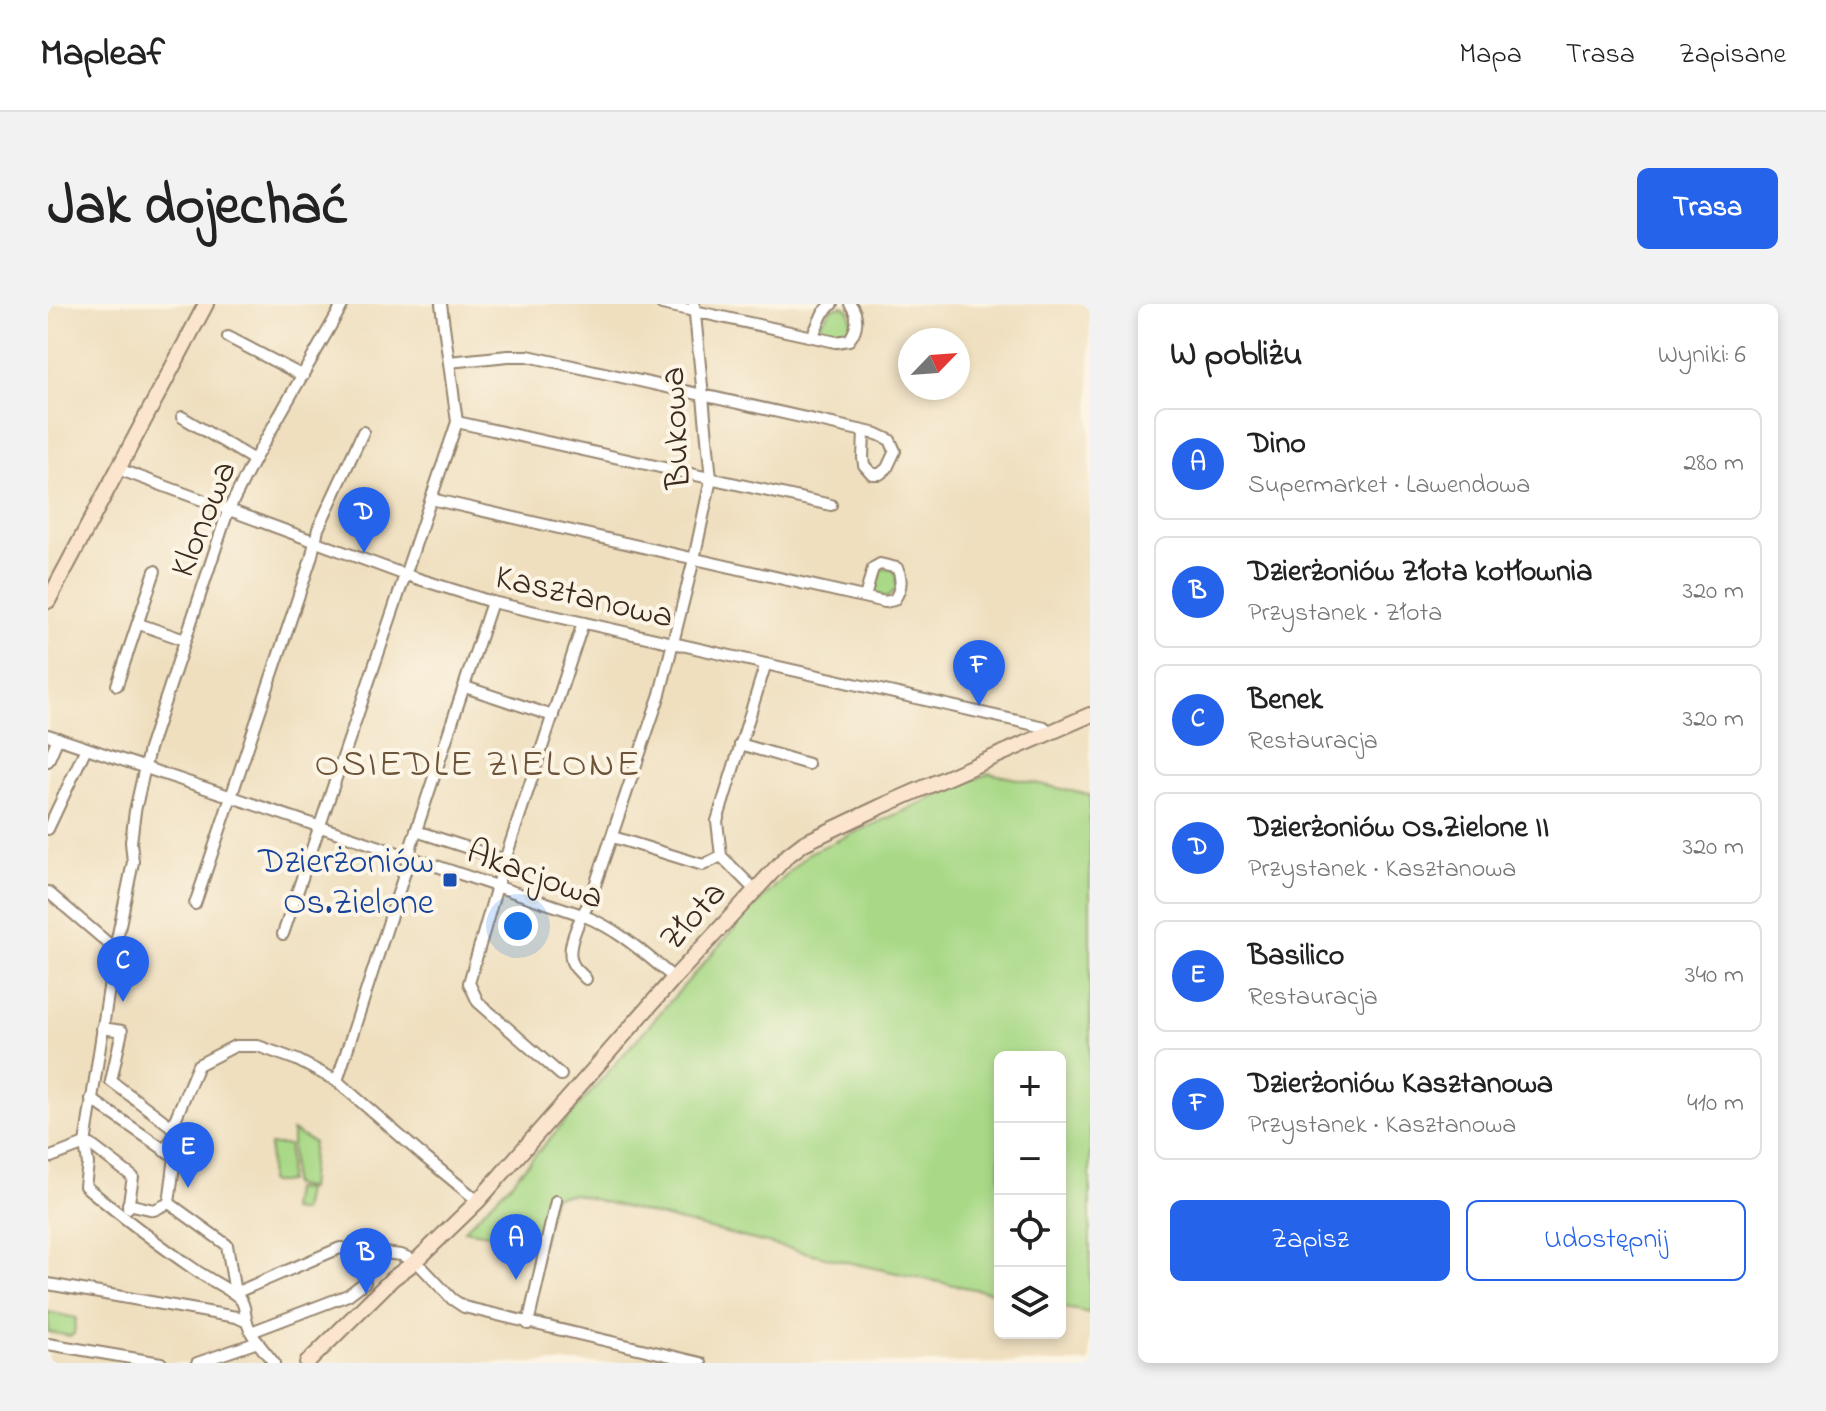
<!DOCTYPE html>
<html lang="pl">
<head>
<meta charset="utf-8">
<style>
  body { margin:0; font-family:"Indie Flower",sans-serif; background:#f2f2f2; color:#222 }
  .controls { position:absolute; right:24px; bottom:24px; display:grid; overflow:hidden; border-radius:12px; box-shadow:0 4px 12px #0003 }
  .controls button { width:72px; height:72px; display:grid; place-items:center; padding:0; border:0; border-bottom:2px solid #e0e0e0; background:#fff; color:#222; font:40px sans-serif }
  .compass { position:absolute; left:850px; top:24px; width:72px; height:72px; border-radius:50%; background:#fff; box-shadow:0 4px 12px #0003; rotate:65deg }
  .you { position:absolute; left:470px; top:622px; width:28px; height:28px; margin:-20px; border:6px solid #fff; border-radius:50%; background:#1a73e8; box-shadow:0 0 0 12px #1a73e833 }
  .badge { display:grid; place-items:center; width:52px; height:52px; border-radius:50%; background:#2563eb; color:#fff; font-size:26px; font-weight:700 }
  .pin { position:absolute; translate:-50% -66px; filter:drop-shadow(0 2px 4px #0008) }
  .pin::after { content:''; position:absolute; top:42px; width:28px; height:24px; background:inherit; clip-path:polygon(0 0,100% 0,50% 100%) }
  .list { margin:0; padding:0; list-style:none }
  h2 { display:flex; justify-content:space-between; align-items:center; height:104px; margin:0; padding:0 32px; font-size:34px }
  h2 small { font-size:26px; font-weight:400; color:#767676 }
  .list li { display:grid; grid-template-columns:52px 1fr auto; gap:24px; align-items:center; box-sizing:border-box; height:112px; margin:0 16px 16px; padding:0 16px; border:2px solid #e0e0e0; border-radius:12px }
  .list b { display:block; font-size:30px; white-space:nowrap }
  .list p { margin:0; font-size:26px; white-space:nowrap; color:#767676 }
  .list em { font-size:26px; font-style:normal; color:#767676 }
  .actions { display:flex; gap:16px; padding:24px 32px }
  .actions a { flex:1; padding:18px 0; border:2px solid #2563eb; border-radius:12px; text-align:center; font-size:28px; color:#2563eb }
  .actions .main { background:#2563eb; color:#fff }
  .icon { flex:none; width:44px; height:44px; fill:none; stroke:currentColor; stroke-width:2; stroke-linecap:round; stroke-linejoin:round }
  .map { position:relative; flex:none; width:1042px; height:1059px; overflow:hidden; border-radius:12px }
  header { display:flex; align-items:center; gap:48px; box-sizing:border-box; height:112px; padding:0 40px; background:#fff; border-bottom:2px solid #e0e0e0 }
  header strong { font-size:38px }
  nav { display:flex; gap:44px; margin-inline-start:auto; font-size:28px }
  .intro { display:flex; align-items:center; justify-content:space-between; box-sizing:border-box; height:192px; padding:0 48px }
  h1 { margin:0; font-size:56px }
  .button { padding:20px 36px; border-radius:12px; background:#2563eb; color:#fff; font-size:28px; font-weight:700 }
  main { display:flex; gap:48px; padding:0 48px }
  aside { flex:1; background:#fff; border-radius:12px; box-shadow:0 4px 12px #0003 }
  .map>svg:first-child { display:block }
  .green { fill:#a9d987; stroke:#728252; stroke-width:2 }
  .lines { fill:none; stroke-linecap:round; stroke-linejoin:round }
  .street-casing { stroke:#95846e; stroke-width:14 }
  .secondary-casing { stroke:#95846e; stroke-width:18 }
  .street { stroke:#fff; stroke-width:10 }
  .secondary { stroke:#fce5cf; stroke-width:14 }
  .transit-dot { fill:#1a4fb4; stroke:#fcf5e5; stroke-width:3 }
  .labels { text-anchor:middle; stroke-width:8; stroke-linejoin:round; paint-order:stroke }
  .street-label { font-size:36px; fill:#3b2a1e; stroke:#fcf5e5 }
  .transit-label { font-size:36px; fill:#164399; stroke:#fcf5e5; text-anchor:end }
  .neighbourhood-label { font-size:38px; letter-spacing:2px; fill:#6c5339; stroke:#fcf5e5 }
</style>
</head>
<body>
<header>
<strong>Mapleaf</strong>
<nav><a>Mapa</a><a>Trasa</a><a>Zapisane</a></nav>
</header>
<div class="intro"><h1>Jak dojechać</h1><a class="button">Trasa</a></div>
<main>
<div class="map">
<svg width="1042" height="1059" viewBox="0 0 1042 1059">
  <rect width="100%" height="100%" fill="#fcf5e5"/>
  <filter id="ink" filterUnits="userSpaceOnUse"><feTurbulence type="fractalNoise" baseFrequency=".0125" numOctaves="2"/><feDisplacementMap in="SourceGraphic" scale="16" xChannelSelector="R" yChannelSelector="G"/><feConvolveMatrix kernelMatrix="1 2 1 2 8 2 1 2 1" color-interpolation-filters="sRGB"/></filter>
  <filter id="wash" filterUnits="userSpaceOnUse"><feTurbulence type="fractalNoise" baseFrequency=".006" numOctaves="4" result="noise"/><feDisplacementMap in="SourceGraphic" scale="32" xChannelSelector="R" yChannelSelector="G"/><feGaussianBlur stdDeviation="1.8" result="paint"/><feColorMatrix in="noise" values="0 0 0 0 0 0 0 0 0 0 0 0 0 0 0 0 0 1.4 0 .05"/><feComposite in="paint" operator="in"/></filter>
  <g filter="url(#wash)">
    <rect width="100%" height="100%" fill="#efdfbf"/>
    <g class="green">
      <path d="M 795,2 L 801,6 L 804,18 L 798,33 L 792,35 L 773,30 L 772,19 L 784,4 Z"/>
      <path d="M 828,265 L 846,265 L 848,271 L 848,285 L 839,294 L 822,287 Z"/>
      <path d="M 941,469 L 1042,491 L 1042,1009 L 1012,1003 L 1012,753 L 952,753 L 952,990 C 809,963 667,927 526,890 L 505,892 L 494,939 L 416,926 L 461,881 L 698,611 L 761,549 Z"/>
      <path d="M 244,827 L 265,838 L 261,885 L 244,881 Z"/>
      <path d="M 222,841 L 241,841 L 240,878 L 221,878 Z"/>
      <path d="M 245,885 L 258,886 L 254,908 L 242,906 Z"/>
      <path d="M 0,1008 L 28,1014 L 26,1030 L 22,1032 L 0,1028 Z"/>
    </g>
  </g>
  <g filter="url(#ink)">
    <g class="lines">
      <defs>
        <g id="street">
          <path d="M 614,0 L 788,38 L 801,36 C 810,25 811,11 802,0"/>
          <path d="M 765,31 L 775,9 L 784,0"/>
          <path d="M 180,33 L 255,72"/>
          <path d="M 401,58 L 460,52 L 480,52 L 829,130 L 842,136 L 847,147 L 839,164 L 832,170 L 824,170 L 816,161 L 815,154 L 816,128"/>
          <path d="M 134,113 L 206,156"/>
          <path d="M 409,118 L 783,201"/>
          <path d="M 70,165 L 355,270 L 444,298 L 996,423 L 1003,428"/>
          <path d="M 383,195 L 837,298 L 846,296 C 853,286 855,275 849,264 L 832,260 L 825,264 L 817,293"/>
          <path d="M 91,320 L 137,336"/>
          <path d="M 69,381 L 107,267"/>
          <path d="M 417,383 L 505,412"/>
          <path d="M 0,431 L 534,611 C 570,625 596,649 626,674"/>
          <path d="M 692,440 L 760,460"/>
          <path d="M 0,457 L 10,434"/>
          <path d="M 0,525 L 38,444"/>
          <path d="M 368,527 L 457,556"/>
          <path d="M 565,533 L 655,561 L 673,552"/>
          <path d="M 706,585 L 673,552 L 669,517 L 717,362"/>
          <path d="M 0,588 L 67,645"/>
          <path d="M 147,600 L 263,255 L 270,225 L 315,128"/>
          <path d="M 235,630 L 409,118 L 393,0"/>
          <path d="M 538,675 C 534,670 527,665 525,660 C 516,645 533,612 541,599 L 612,390 L 646,255 L 663,175 L 646,0"/>
          <path d="M 54,724 L 74,727 L 63,777 L 124,823"/>
          <path d="M 513,771 L 430,698 L 421,679 L 453,568 L 535,319"/>
          <path d="M 289,777 L 358,565 L 364,539 L 444,298"/>
          <path d="M 43,795 L 127,853 L 121,899"/>
          <path d="M 116,847 L 126,832 L 124,823 L 150,761 L 187,742 L 210,742 L 249,756 L 289,777 L 374,851 L 430,897"/>
          <path d="M 0,854 L 37,840 L 43,841 L 85,873 L 80,904"/>
          <path d="M 80,900 L 106,906 L 121,899 L 179,941 L 187,989"/>
          <path d="M 0,980 L 188,1013 L 199,1018"/>
          <path d="M 187,989 L 292,944 L 353,951 L 368,957 L 404,995 L 416,1003 L 653,1059"/>
          <path d="M 480,1020 L 508,897"/>
          <path d="M 203,1028 L 300,991 L 317,978"/>
          <path d="M 0,1040 L 113,1059"/>
          <path d="M 149,1059 L 210,1038"/>
          <path d="M 226,1059 C 217,1047 203,1033 199,1018 C 196,1010 198,1001 192,995 C 187,988 156,973 146,965 C 108,939 72,911 37,882 L 40,860 L 37,840 L 67,645 L 85,558 L 83,538 L 87,507 L 101,445 L 180,207 L 206,156 L 295,0"/>
        </g>
        <g id="secondary">
          <path d="M 0,297 L 158,0"/>
          <path d="M 259,1059 L 344,975 L 368,957 L 430,897 L 626,674 L 739,552 L 756,539 L 832,503 L 1042,411"/>
        </g>
      </defs>
      <use href="#street" class="street-casing"/>
      <use href="#secondary" class="secondary-casing"/>
      <use href="#street" class="street"/>
      <use href="#secondary" class="secondary"/>
    </g>
  </g>
  <rect class="transit-dot" x="394" y="568" width="16" height="16" rx="4"/>
  <g class="labels">
    <g class="street-label">
      <text transform="translate(625 124) rotate(-93)" y="13">Bukowa</text>
      <text transform="translate(153 214) rotate(-68)" y="13">Klonowa</text>
      <text transform="translate(537 290) rotate(13)" y="13">Kasztanowa</text>
      <text transform="translate(488 568) rotate(20)" y="13">Akacjowa</text>
      <text transform="translate(643 610) rotate(-48)" y="13">Złota</text>
    </g>
    <g class="transit-label">
      <text x="386" y="568">Dzierżoniów<tspan x="386" dy="41">Os.Zielone</tspan></text>
    </g>
    <g class="neighbourhood-label">
      <text x="430" y="471">OSIEDLE ZIELONE</text>
    </g>
  </g>
</svg>
<div class="controls">
<button>+</button>
<button>−</button>
<button><svg class="icon" aria-label="locate" viewBox="0 0 24 24"><circle cx="12" cy="12" r="6"/><path d="M12 2v4M12 18v4M2 12h4M18 12h4"/></svg></button>
<button><svg class="icon" aria-label="layers" viewBox="0 0 24 24"><path d="M12 4l9 5-9 5-9-5zM3 14l9 5 9-5"/></svg></button>
</div>
<svg class="compass" viewBox="-18 -18 36 36"><path d="M0-13l5 13h-10z" fill="#e53935"/><path d="M0 13l5-13h-10z" fill="#767676"/></svg>
<div class="you"></div>
<div class="pin badge" style="left:468px;top:976px">A</div>
<div class="pin badge" style="left:318px;top:990px">B</div>
<div class="pin badge" style="left:75px;top:698px">C</div>
<div class="pin badge" style="left:316px;top:249px">D</div>
<div class="pin badge" style="left:140px;top:884px">E</div>
<div class="pin badge" style="left:931px;top:402px">F</div>
</div>
<aside>
<h2>W pobliżu<small>Wyniki: 6</small></h2>
<ul class="list">
<li><span class="badge">A</span><div><b>Dino</b><p>Supermarket · Lawendowa</p></div><em>280 m</em></li>
<li><span class="badge">B</span><div><b>Dzierżoniów Złota kotłownia</b><p>Przystanek · Złota</p></div><em>320 m</em></li>
<li><span class="badge">C</span><div><b>Benek</b><p>Restauracja</p></div><em>320 m</em></li>
<li><span class="badge">D</span><div><b>Dzierżoniów Os.Zielone II</b><p>Przystanek · Kasztanowa</p></div><em>320 m</em></li>
<li><span class="badge">E</span><div><b>Basilico</b><p>Restauracja</p></div><em>340 m</em></li>
<li><span class="badge">F</span><div><b>Dzierżoniów Kasztanowa</b><p>Przystanek · Kasztanowa</p></div><em>410 m</em></li>
</ul>
<div class="actions"><a class="main">Zapisz</a><a>Udostępnij</a></div>
</aside>
</main>
</body>
</html>
